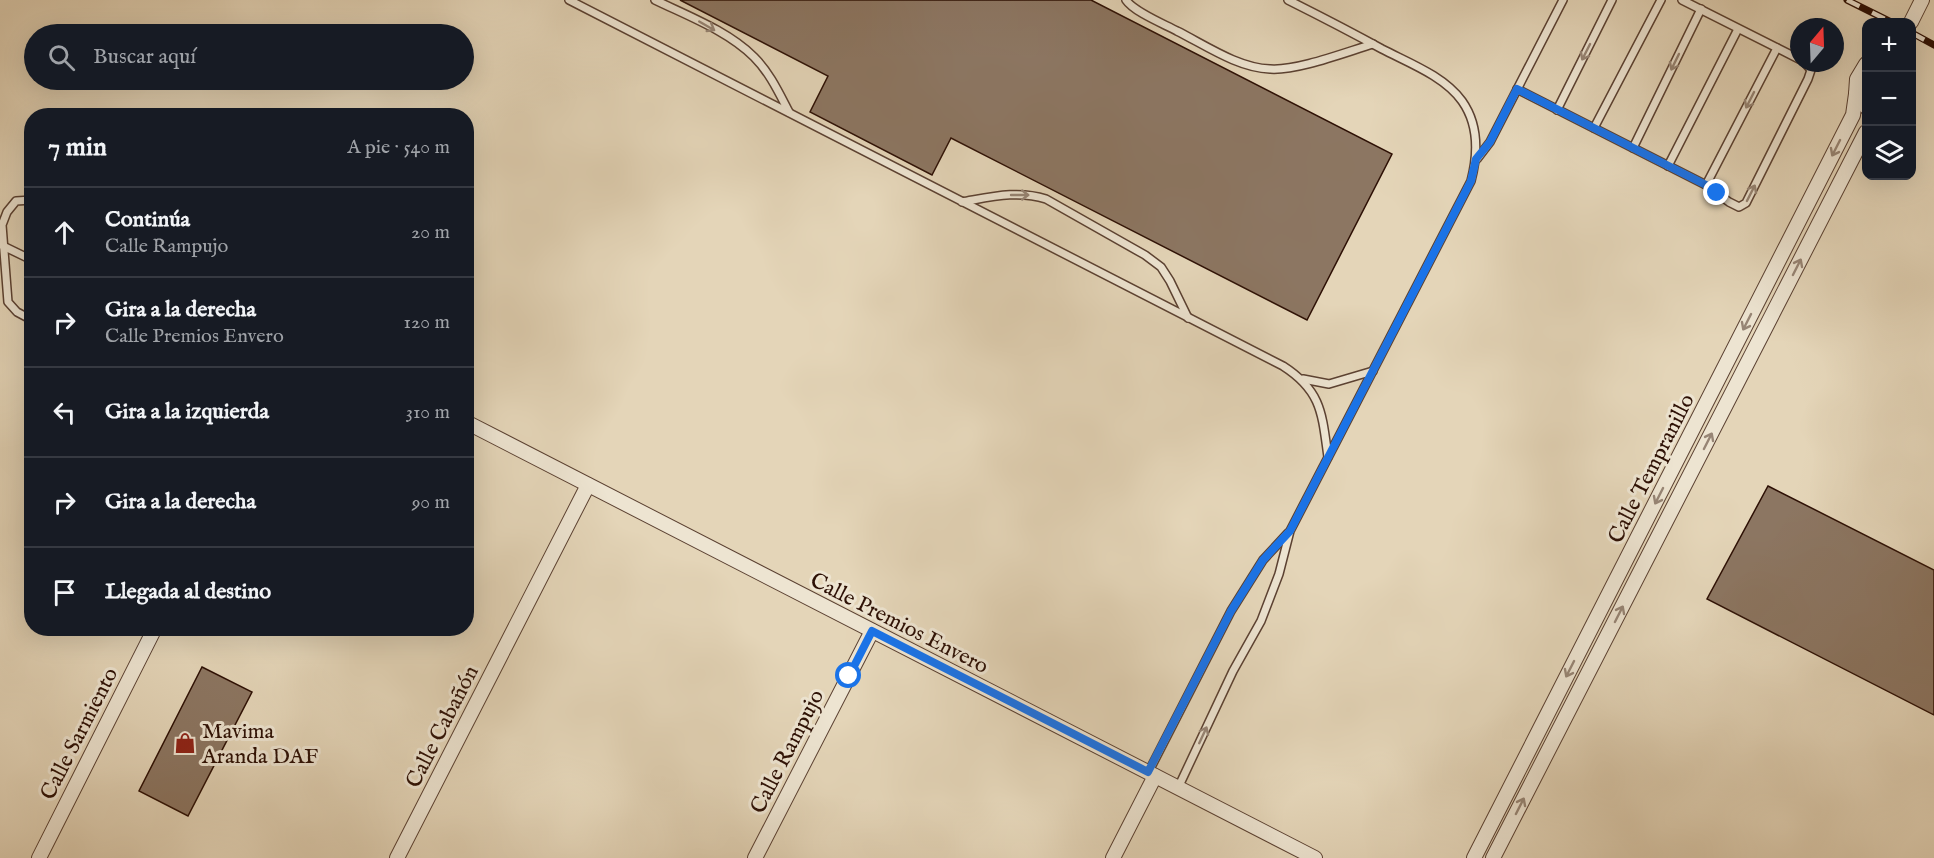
<!DOCTYPE html>
<html lang="es">
<head>
<meta charset="utf-8">
<style>
  body { margin:0; font-family:"IM FELL English",serif; background:#242831; color:#f1f3f6 }
  .controls { position:absolute; right:18px; top:18px; display:grid; overflow:hidden; border-radius:12px; box-shadow:0 6px 24px #0002 }
  .controls button { width:54px; height:54px; display:grid; place-items:center; padding:0; border:0; border-bottom:2px solid #363941; background:#171b24; color:#f1f3f6; font:30px sans-serif }
  .compass { position:absolute; left:1790px; top:18px; width:54px; height:54px; border-radius:50%; background:#171b24; box-shadow:0 6px 24px #0002; rotate:19deg }
  .stop { position:absolute; width:18px; height:18px; margin:-14px; border:4px solid #1a73e8; border-radius:50%; background:#fff }
  .stop.end { background:#1a73e8; border-color:#fff; box-shadow:0 2px 6px #0008 }
  .list { margin:0; padding:0; list-style:none }
  h2 { display:flex; justify-content:space-between; align-items:center; height:78px; margin:0; padding:0 24px; font-size:26px }
  h2 small { font-size:20px; font-weight:400; color:#9ea1a6 }
  .list li { display:grid; grid-template-columns:39px 1fr auto; gap:18px; align-items:center; box-sizing:border-box; height:90px; padding:0 24px; border-top:2px solid #363941 }
  .list b { display:block; font-size:22px; white-space:nowrap }
  .list p { margin:0; font-size:20px; white-space:nowrap; color:#9ea1a6 }
  .list em { font-size:20px; font-style:normal; color:#9ea1a6 }
  .icon { flex:none; width:33px; height:33px; fill:none; stroke:currentColor; stroke-width:2; stroke-linecap:round; stroke-linejoin:round }
  .map { position:relative; flex:none; width:1934px; height:858px; overflow:hidden }
  .search { position:absolute; background:#171b24; box-shadow:0 6px 24px #0002; left:24px; top:24px; width:450px; height:66px; display:flex; align-items:center; gap:15px; box-sizing:border-box; padding:0 21px; border-radius:33px; color:#9ea1a6; font-size:22px }
  .panel { position:absolute; background:#171b24; box-shadow:0 6px 24px #0002; left:24px; top:108px; width:450px; height:528px; border-radius:24px }
  .map>svg:first-child { display:block }
  .building { fill:#8c7662; stroke:#2d1005; stroke-width:1.5 }
  .lines { fill:none; stroke-linecap:round; stroke-linejoin:round }
  .service-casing { stroke:#5b4132; stroke-width:10 }
  .minor-casing { stroke:#5b4132; stroke-width:16 }
  .service { stroke:#ede4d1; stroke-width:7 }
  .minor { stroke:#ede4d1; stroke-width:14 }
  .rail-casing { stroke:#2d1005; stroke-width:7 }
  .rail { stroke:#ede4d1; stroke-width:4.5; stroke-dasharray:14; stroke-linecap:butt }
  .oneway { stroke:#978575 }
  .route { stroke:#1a73e8; stroke-width:8 }
  .labels { text-anchor:middle; stroke-width:6; stroke-linejoin:round; paint-order:stroke }
  .street-label { font-size:22px; fill:#2d1005; stroke:#ede4d1 }
  .poi-label { font-size:22px; fill:#2d1005; stroke:#ede4d1; text-anchor:start }
</style>
</head>
<body>
<div class="map">
<svg width="1934" height="858" viewBox="0 0 1934 858">
  <rect width="100%" height="100%" fill="#e4d5b8"/>
  <filter id="stains"><feTurbulence type="fractalNoise" baseFrequency=".00333" numOctaves="4"/><feColorMatrix values="0 0 0 0 .2 0 0 0 0 .09 0 0 0 0 .02 0 0 0 .5 -.17"/></filter>
  <radialGradient id="worn" r=".72"><stop offset=".6" stop-color="#630" stop-opacity="0"/><stop offset="1" stop-color="#630" stop-opacity=".3"/></radialGradient>
  <g class="building">
    <path d="M 680,0 L 1091,0 L 1392,154 L 1307,320 L 951,138 L 932,175 L 810,112 L 828,76 Z"/>
    <path d="M 1768,486 L 1934,570 L 1934,715 L 1707,599 Z"/>
    <path d="M 202,667 L 252,692 L 188,816 L 139,791 Z"/>
  </g>
  <g class="lines">
    <defs>
      <g id="service">
        <path d="M 569,0 L 1283,366 C 1322,391 1322,414 1328,457"/>
        <path d="M 655,0 C 688,16 728,31 754,57 C 770,73 779,93 789,112"/>
        <path d="M 1126,0 C 1134,12 1164,24 1177,31 C 1205,45 1238,68 1270,69 C 1297,71 1346,52 1373,44"/>
        <path d="M 1682,0 L 1799,59"/>
        <path d="M 1517,89 L 1706,185 L 1729,202 L 1739,207 L 1746,203 L 1808,79 L 1811,70 L 1805,63"/>
        <path d="M 1557,110 L 1612,0"/>
        <path d="M 1594,128 L 1661,0"/>
        <path d="M 1633,148 L 1701,9"/>
        <path d="M 1477,159 L 1490,142 L 1563,0"/>
        <path d="M 1668,166 L 1738,29"/>
        <path d="M 1706,185 L 1777,48"/>
        <path d="M 32,200 L 16,201 L 7,212 L 2,225 L 8,302 L 17,312 L 32,320"/>
        <path d="M 962,202 C 991,197 1018,190 1046,199 L 1145,255 L 1161,267 L 1170,281 L 1188,318"/>
        <path d="M 3,246 L 32,260"/>
        <path d="M 1303,379 L 1329,384 L 1373,371"/>
        <path d="M 1148,773 L 1231,611 L 1263,560 L 1288,533"/>
        <path d="M 1178,788 L 1233,671 L 1261,621 L 1279,574 L 1290,531 L 1471,181 C 1478,154 1479,125 1462,101 C 1444,76 1409,63 1382,49 C 1351,32 1320,16 1288,0"/>
      </g>
      <g id="minor">
        <path d="M 1911,22 L 1922,0"/>
        <path d="M 1866,64 L 1857,79 L 1856,94 L 1866,107"/>
        <path d="M 466,422 L 1315,858"/>
        <path d="M 39,858 L 155,628"/>
        <path d="M 397,858 L 588,485"/>
        <path d="M 755,858 L 872,631"/>
        <path d="M 1113,858 L 1155,776"/>
        <path d="M 1474,858 L 1853,115 L 1856,94"/>
        <path d="M 1493,858 L 1866,132"/>
      </g>
    </defs>
    <use href="#service" class="service-casing"/>
    <use href="#minor" class="minor-casing"/>
    <use href="#service" class="service"/>
    <use href="#minor" class="minor"/>
    <defs>
      <g id="rail">
        <path d="M 1847,0 L 1891,22"/>
        <path d="M 1912,33 L 1934,45"/>
      </g>
    </defs>
    <use href="#rail" class="rail-casing"/>
    <use href="#rail" class="rail"/>
  </g>
  <defs><path id="oneway-shaft" d="M-6 0H5M1.5-3L5.5 0L1.5 3" fill="none" stroke-width="1.6" stroke-linecap="round" stroke-linejoin="round" transform="scale(1.5)"/></defs>
  <g class="oneway">
    <use href="#oneway-shaft" transform="translate(707 26) rotate(30)"/>
    <use href="#oneway-shaft" transform="translate(1586 52) rotate(117)"/>
    <use href="#oneway-shaft" transform="translate(1675 62) rotate(116)"/>
    <use href="#oneway-shaft" transform="translate(1750 100) rotate(117)"/>
    <use href="#oneway-shaft" transform="translate(1836 148) rotate(117)"/>
    <use href="#oneway-shaft" transform="translate(1751 193) rotate(-63)"/>
    <use href="#oneway-shaft" transform="translate(1020 195)"/>
    <use href="#oneway-shaft" transform="translate(1797 267) rotate(-63)"/>
    <use href="#oneway-shaft" transform="translate(1747 322) rotate(117)"/>
    <use href="#oneway-shaft" transform="translate(1708 441) rotate(-63)"/>
    <use href="#oneway-shaft" transform="translate(1659 496) rotate(117)"/>
    <use href="#oneway-shaft" transform="translate(1619 614) rotate(-63)"/>
    <use href="#oneway-shaft" transform="translate(1570 669) rotate(117)"/>
    <use href="#oneway-shaft" transform="translate(1203 735) rotate(-65)"/>
    <use href="#oneway-shaft" transform="translate(1520 806) rotate(-63)"/>
  </g>
  <g class="lines">
    <path class="route" d="M 849,676 L 872,631 L 1148,772 L 1231,611 L 1263,560 L 1290,531 L 1471,181 L 1476,159 L 1490,142 L 1517,89 L 1706,185 L 1717,193"/>
  </g>
  <defs>
    <symbol id="shop-bare" viewBox="-9 -9 18 18"><path d="M-5-2.5h2.3a2.7 3.5 0 0 1 5.4 0H5L5.5 6h-11ZM-1.5-2.5h3a1.5 2.3 0 0 0-3 0Z" fill="#8f2418" stroke="#ede4d1" stroke-width="2.5" paint-order="stroke"/></symbol>
  </defs>
  <g fill-rule="evenodd">
    <use href="#shop-bare" x="170" y="728" width="30" height="30"/>
  </g>
  <g class="labels">
    <g class="street-label">
      <text transform="translate(1650 468) rotate(-63)" y="8">Calle Tempranillo</text>
      <text transform="translate(900 622) rotate(27)" y="8">Calle Premios Envero</text>
      <text transform="translate(441 726) rotate(-63)" y="8">Calle Cabañón</text>
      <text transform="translate(78 733) rotate(-63)" y="8">Calle Sarmiento</text>
      <text transform="translate(786 751) rotate(-63)" y="8">Calle Rampujo</text>
    </g>
    <g class="poi-label">
      <text x="202" y="738">Mavima<tspan x="202" dy="25">Aranda DAF</tspan></text>
    </g>
  </g>
  <rect width="100%" height="100%" filter="url(#stains)"/>
  <rect width="100%" height="100%" fill="url(#worn)"/>
</svg>
<div class="controls">
<button>+</button>
<button>−</button>
<button><svg class="icon" aria-label="layers" viewBox="0 0 24 24"><path d="M12 4l9 5-9 5-9-5zM3 14l9 5 9-5"/></svg></button>
</div>
<svg class="compass" viewBox="-18 -18 36 36"><path d="M0-13l5 13h-10z" fill="#e53935"/><path d="M0 13l5-13h-10z" fill="#9ea1a6"/></svg>
<div class="stop" style="left:849px;top:676px"></div>
<div class="stop end" style="left:1717px;top:193px"></div>
<div class="search"><svg class="icon" aria-label="search" viewBox="0 0 24 24"><circle cx="10" cy="10" r="6"/><path d="M15 15l6 6"/></svg>Buscar aquí</div>
<section class="panel">
<h2>7 min<small>A pie · 540 m</small></h2>
<ul class="list">
<li><svg class="icon" aria-label="ahead" viewBox="0 0 24 24"><path d="M12 20V5M6 11l6-6 6 6"/></svg><div><b>Continúa</b><p>Calle Rampujo</p></div><em>20 m</em></li>
<li><svg class="icon" aria-label="right" viewBox="0 0 24 24"><path d="M7 20v-9h11M14 6l5 5-5 5"/></svg><div><b>Gira a la derecha</b><p>Calle Premios Envero</p></div><em>120 m</em></li>
<li><svg class="icon" aria-label="left" viewBox="0 0 24 24"><path d="M17 20v-9H6M10 6l-5 5 5 5"/></svg><div><b>Gira a la izquierda</b></div><em>310 m</em></li>
<li><svg class="icon" aria-label="right" viewBox="0 0 24 24"><path d="M7 20v-9h11M14 6l5 5-5 5"/></svg><div><b>Gira a la derecha</b></div><em>90 m</em></li>
<li><svg class="icon" aria-label="arrive" viewBox="0 0 24 24"><path d="M6 21V4h12l-3 4 3 4H6"/></svg><div><b>Llegada al destino</b></div></li>
</ul>
</section>
</div>
</body>
</html>
